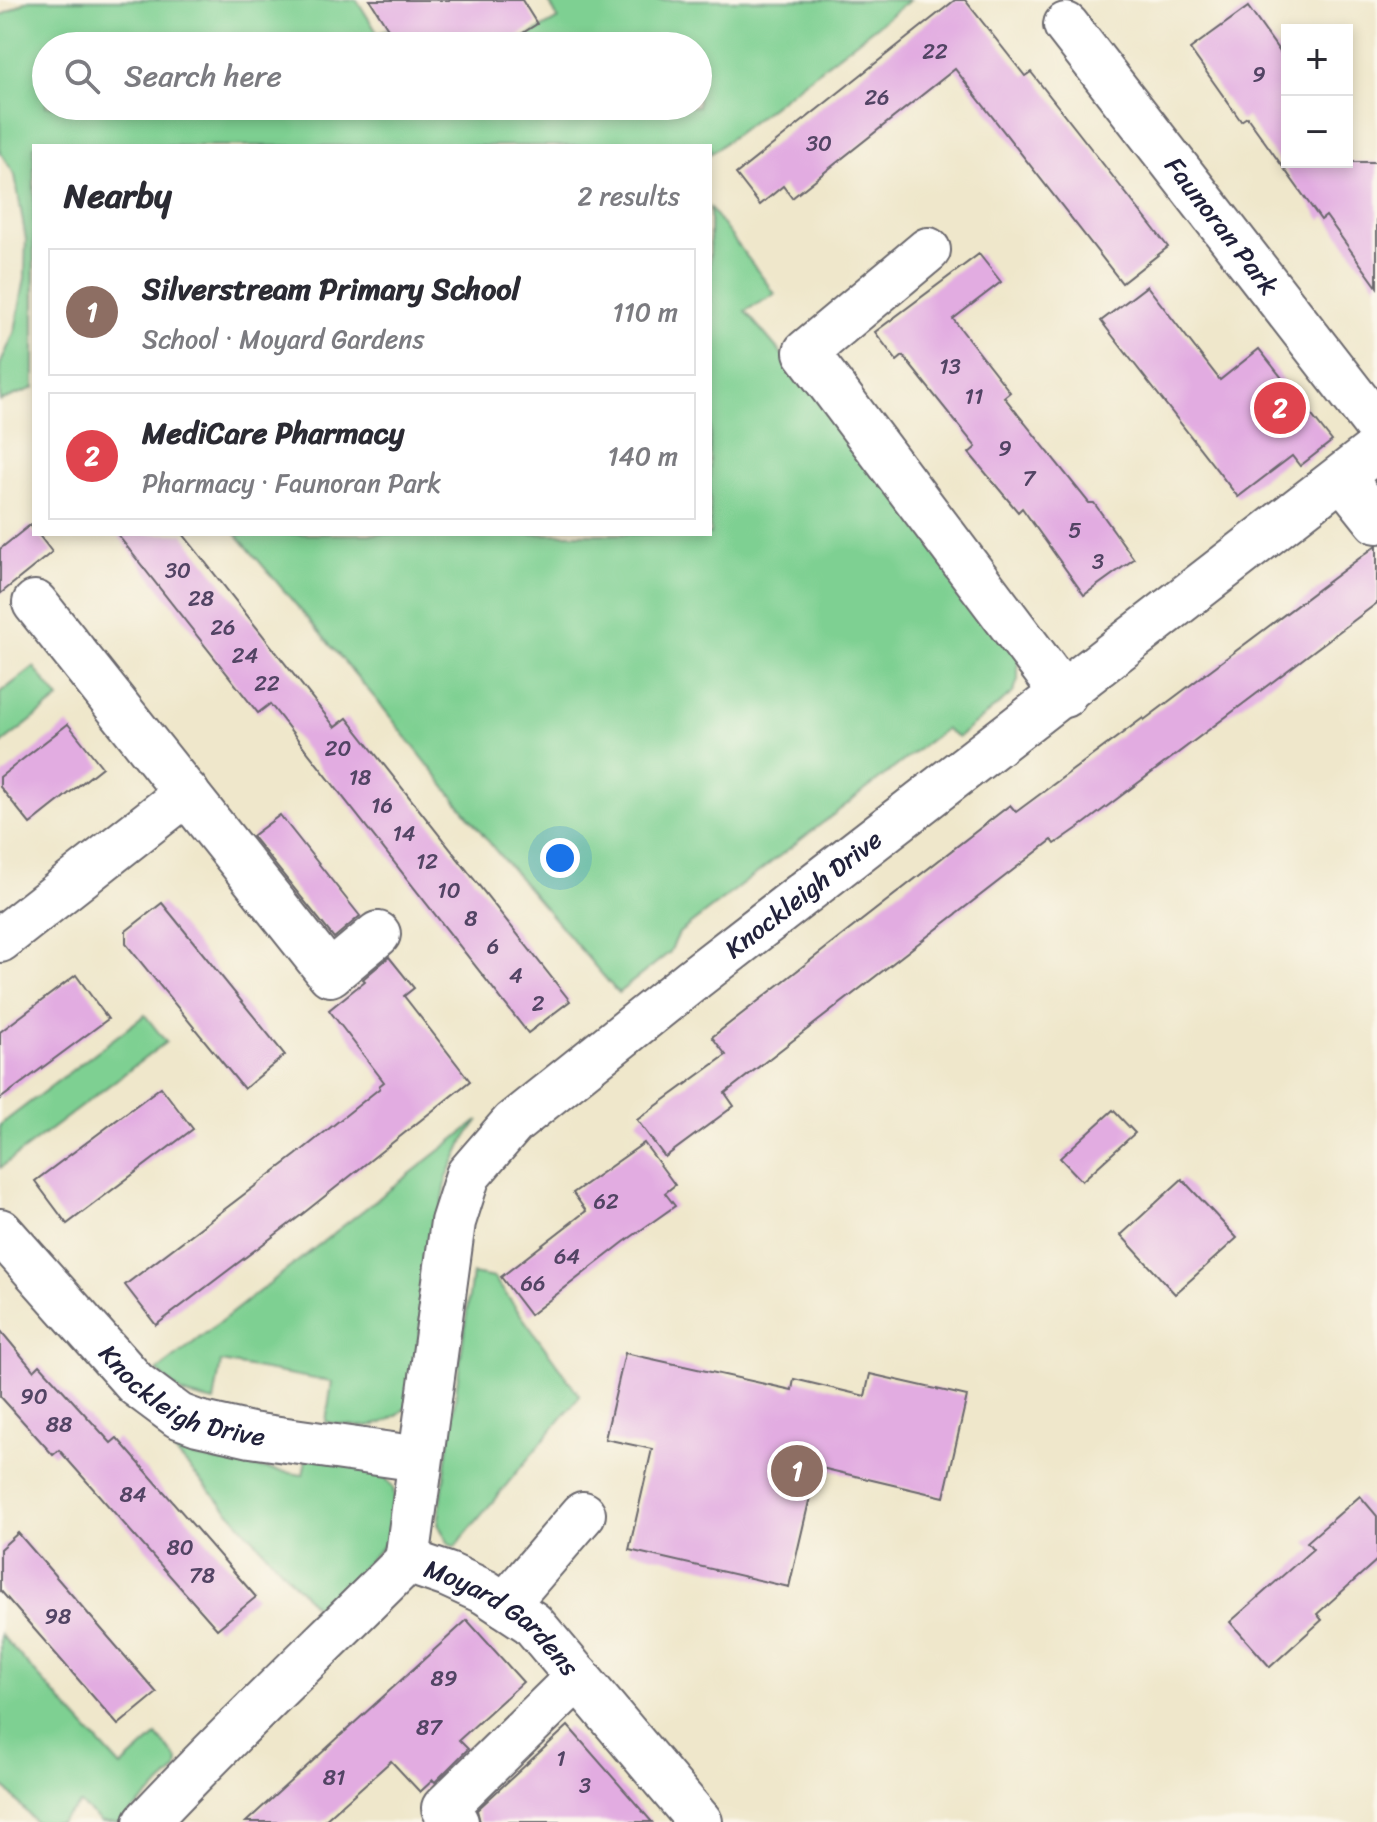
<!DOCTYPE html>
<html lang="en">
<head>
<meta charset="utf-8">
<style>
  body { margin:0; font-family:Sriracha,sans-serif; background:#f7f7f7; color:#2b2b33 }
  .controls { position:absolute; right:24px; top:24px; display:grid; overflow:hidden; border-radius:0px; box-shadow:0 4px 12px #0003 }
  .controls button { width:72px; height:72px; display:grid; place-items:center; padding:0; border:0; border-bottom:2px solid #e1e1e2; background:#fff; color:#2b2b33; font:40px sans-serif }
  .you { position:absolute; left:560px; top:858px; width:28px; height:28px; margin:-20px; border:6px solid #fff; border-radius:50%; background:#1a73e8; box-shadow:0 0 0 12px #1a73e833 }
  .badge { display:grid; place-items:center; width:52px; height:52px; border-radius:50%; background:#b5179e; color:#fff; font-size:26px; font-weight:700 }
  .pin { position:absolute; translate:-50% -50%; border:4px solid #fff; box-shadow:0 2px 8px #0006 }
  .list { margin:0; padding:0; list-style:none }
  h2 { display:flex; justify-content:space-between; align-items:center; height:104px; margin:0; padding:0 32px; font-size:34px }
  h2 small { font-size:26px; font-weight:400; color:#7c7c81 }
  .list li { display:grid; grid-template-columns:52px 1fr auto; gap:24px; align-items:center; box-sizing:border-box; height:128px; margin:0 16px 16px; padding:0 16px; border:2px solid #e1e1e2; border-radius:0px }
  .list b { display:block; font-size:30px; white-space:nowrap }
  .list p { margin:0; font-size:26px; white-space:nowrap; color:#7c7c81 }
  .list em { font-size:26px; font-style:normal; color:#7c7c81 }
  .icon { flex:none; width:44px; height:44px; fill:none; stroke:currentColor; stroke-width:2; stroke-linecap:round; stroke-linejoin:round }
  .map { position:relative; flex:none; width:1377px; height:1822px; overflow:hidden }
  .search { position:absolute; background:#fff; box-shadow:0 4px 12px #0003; left:32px; top:32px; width:680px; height:88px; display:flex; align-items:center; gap:20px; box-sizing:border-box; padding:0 28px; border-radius:44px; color:#7c7c81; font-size:30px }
  .panel { position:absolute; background:#fff; box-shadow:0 4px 12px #0003; left:32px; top:144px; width:680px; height:392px; border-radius:0px }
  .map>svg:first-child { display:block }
  .green { fill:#7ed092; stroke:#507966; stroke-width:2 }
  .building { fill:#e2ace1 }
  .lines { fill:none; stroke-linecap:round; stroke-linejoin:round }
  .minor-casing { stroke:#6a676d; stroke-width:48 }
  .minor { stroke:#fff; stroke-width:44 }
  .labels { text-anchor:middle; stroke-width:7; stroke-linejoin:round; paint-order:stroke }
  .number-label { font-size:22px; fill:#524464 }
  .street-label { font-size:26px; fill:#22223b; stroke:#fbf7ec }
</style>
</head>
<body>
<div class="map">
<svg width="1377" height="1822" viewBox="0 0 1377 1822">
  <rect width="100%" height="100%" fill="#fbf7ec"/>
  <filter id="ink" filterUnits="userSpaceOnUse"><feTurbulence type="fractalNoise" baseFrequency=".0125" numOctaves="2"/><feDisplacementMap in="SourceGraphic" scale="16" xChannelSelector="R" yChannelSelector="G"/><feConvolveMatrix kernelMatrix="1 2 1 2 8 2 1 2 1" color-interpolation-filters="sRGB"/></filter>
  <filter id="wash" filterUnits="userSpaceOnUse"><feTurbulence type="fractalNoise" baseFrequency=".006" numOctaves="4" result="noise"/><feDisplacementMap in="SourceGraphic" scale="32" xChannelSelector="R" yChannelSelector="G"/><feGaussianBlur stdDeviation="1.8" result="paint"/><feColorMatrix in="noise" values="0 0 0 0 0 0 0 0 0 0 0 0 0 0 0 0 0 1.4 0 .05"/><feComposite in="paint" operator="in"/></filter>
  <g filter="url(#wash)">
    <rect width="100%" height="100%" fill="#efe7cb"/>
    <g class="green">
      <path d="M 29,0 L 357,0 L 378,34 L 388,29 L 399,46 L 46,46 L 46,106 L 698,106 L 698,46 L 510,46 L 558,19 L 548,0 L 910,0 L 710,154 L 710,146 L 34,146 L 34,388 L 0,401 L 0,365 L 15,331 L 25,278 L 26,239 L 15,175 L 0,152 L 0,16 Z"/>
      <path d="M 710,208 L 775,294 L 745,311 L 868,455 L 1018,655 L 1018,680 L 1013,693 L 958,737 L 945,729 L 679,933 L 670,952 L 618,993 L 497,852 L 380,704 L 236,534 L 710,534 Z"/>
      <path d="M 34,667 L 59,699 L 0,745 L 0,693 Z"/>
      <path d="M 145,1015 L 166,1042 L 0,1168 L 0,1125 Z"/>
      <path d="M 479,1120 L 464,1140 L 447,1177 L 407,1407 C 377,1433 363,1427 326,1422 L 332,1382 L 221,1362 L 214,1402 L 183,1394 L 157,1371 Z"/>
      <path d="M 472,1274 L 494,1278 L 580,1396 L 455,1547 L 449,1544 L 438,1524 Z"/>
      <path d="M 126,1398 L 196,1436 L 193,1457 L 303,1475 L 307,1454 L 379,1469 L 393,1488 L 397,1511 L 390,1539 L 319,1611 Z"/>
      <path d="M 0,1634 L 121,1767 L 157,1735 L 178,1760 L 177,1770 L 120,1822 L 101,1822 L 80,1804 L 59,1822 L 35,1822 L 0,1782 Z"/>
    </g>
    <g id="blocks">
      <g class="building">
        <path d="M 370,0 L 522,0 L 537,24 L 502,46 L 399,46 Z"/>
        <path d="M 955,0 L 965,0 L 1025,76 L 1031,72 L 1168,247 L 1122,283 L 955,69 L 792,198 L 783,186 L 760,205 L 736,174 Z"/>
        <path d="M 1248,7 L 1287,62 L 1287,162 L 1377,162 L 1377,287 L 1326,216 L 1321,220 L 1247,117 L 1241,121 L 1190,49 Z"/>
        <path d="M 979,254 L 1001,282 L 953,319 L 1010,392 L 1004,397 L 1089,503 L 1094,503 L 1134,559 L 1084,595 L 1022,508 L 1018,512 L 969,453 L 976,447 L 903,356 L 897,361 L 875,332 Z"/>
        <path d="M 1147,286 L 1220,380 L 1259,349 L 1332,441 L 1300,466 L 1292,456 L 1238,497 L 1101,321 Z"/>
        <path d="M 30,525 L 34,534 L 38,534 L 52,552 L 0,594 L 0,549 Z"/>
        <path d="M 117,534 L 183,534 L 335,727 L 347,718 L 570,1001 L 528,1033 L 270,704 L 258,713 Z"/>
        <path d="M 1377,545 L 1377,603 L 1085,823 L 1055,844 L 1052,840 L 725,1093 L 734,1106 L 665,1157 L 637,1120 L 726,1055 L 712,1037 L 1010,805 L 1016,812 L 1143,718 L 1144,720 Z"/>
        <path d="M 68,724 L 102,767 L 30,824 L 0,787 L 0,777 Z"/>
        <path d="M 280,815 L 360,916 L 334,938 L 252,836 Z"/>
        <path d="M 162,903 L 285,1055 L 244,1089 L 126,944 L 126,931 Z"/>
        <path d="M 389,957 L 414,988 L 404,996 L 470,1081 L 300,1216 L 156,1325 L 125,1285 L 296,1155 L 380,1088 L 379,1086 L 384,1082 L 329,1010 L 365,981 L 363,979 Z"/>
        <path d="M 76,975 L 108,1019 L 0,1099 L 0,1032 Z"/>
        <path d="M 161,1087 L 193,1129 L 67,1224 L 35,1181 Z"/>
        <path d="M 1113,1110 L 1135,1133 L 1082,1181 L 1060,1158 Z"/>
        <path d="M 644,1143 L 675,1185 L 665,1193 L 675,1206 L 624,1242 L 530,1315 L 501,1277 L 586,1211 L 573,1193 Z"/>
        <path d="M 1182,1179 L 1237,1238 L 1175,1294 L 1121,1235 Z"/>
        <path d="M 0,1330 L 34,1371 L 40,1365 L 111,1443 L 117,1438 L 256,1597 L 217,1629 L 59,1450 L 53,1455 L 0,1396 Z"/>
        <path d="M 625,1353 L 792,1390 L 794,1379 L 865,1396 L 870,1374 L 967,1396 L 944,1497 L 817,1467 L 789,1587 L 629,1550 L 652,1449 L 605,1439 Z"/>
        <path d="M 1360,1496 L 1377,1516 L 1377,1560 L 1317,1614 L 1322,1620 L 1270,1667 L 1230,1622 L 1313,1549 L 1307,1542 Z"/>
        <path d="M 18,1533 L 157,1693 L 118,1725 L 0,1590 L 0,1549 Z"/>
        <path d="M 467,1620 L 523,1682 L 459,1740 L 468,1749 L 435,1782 L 433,1780 L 420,1792 L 391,1761 L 323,1822 L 246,1822 Z"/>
        <path d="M 568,1726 L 652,1822 L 480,1822 L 477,1810 Z"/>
      </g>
    </g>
  </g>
  <g filter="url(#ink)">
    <use href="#blocks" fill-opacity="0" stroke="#6a676d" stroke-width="2"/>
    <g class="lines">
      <defs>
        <g id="minor">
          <path id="s1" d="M 1066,25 L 1377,426"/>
          <path d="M 928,250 L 806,352 L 1064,695"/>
          <path d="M 1342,477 L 1377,521"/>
          <path d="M 35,603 L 330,974 L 378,934"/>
          <path d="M 0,940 L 187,793"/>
          <path id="s2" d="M 0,1231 L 136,1384 L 179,1416 L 198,1423 L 251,1435 L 420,1459"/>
          <path id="s3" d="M 407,1561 L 453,1222 L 468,1175 L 513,1123 L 692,980 L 1377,449"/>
          <path id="s4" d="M 407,1561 L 448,1575 L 485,1592 L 532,1623 L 700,1822"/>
          <path d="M 505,1605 L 583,1514"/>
          <path d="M 146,1822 C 230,1732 320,1648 407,1561"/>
          <path d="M 456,1822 L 444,1808 L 578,1677"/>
        </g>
      </defs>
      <use href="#minor" class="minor-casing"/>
      <use href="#minor" class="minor"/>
    </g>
  </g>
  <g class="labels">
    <g class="number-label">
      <text x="935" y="59">22</text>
      <text x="1259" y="82">9</text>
      <text x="877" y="105">26</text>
      <text x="819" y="151">30</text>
      <text x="950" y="374">13</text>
      <text x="974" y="404">11</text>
      <text x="1005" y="456">9</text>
      <text x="1029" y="486">7</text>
      <text x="1075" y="538">5</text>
      <text x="1098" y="569">3</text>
      <text x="178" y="578">30</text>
      <text x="201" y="606">28</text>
      <text x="223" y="635">26</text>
      <text x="245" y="663">24</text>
      <text x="267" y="691">22</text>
      <text x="338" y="756">20</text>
      <text x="360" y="785">18</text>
      <text x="382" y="813">16</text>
      <text x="404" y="841">14</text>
      <text x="427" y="869">12</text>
      <text x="449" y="898">10</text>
      <text x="471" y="926">8</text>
      <text x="493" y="954">6</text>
      <text x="516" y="983">4</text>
      <text x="538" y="1011">2</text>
      <text x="606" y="1209">62</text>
      <text x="567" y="1264">64</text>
      <text x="533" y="1291">66</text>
      <text x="34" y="1404">90</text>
      <text x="59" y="1432">88</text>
      <text x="133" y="1502">84</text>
      <text x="180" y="1555">80</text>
      <text x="202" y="1583">78</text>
      <text x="58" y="1624">98</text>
      <text x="444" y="1686">89</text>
      <text x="429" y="1735">87</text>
      <text x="561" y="1766">1</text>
      <text x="334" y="1785">81</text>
      <text x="585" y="1793">3</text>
    </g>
    <g class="street-label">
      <text dy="9" stroke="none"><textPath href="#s1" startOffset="254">Faunoran Park</textPath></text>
      <text dy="9" stroke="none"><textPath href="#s3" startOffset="830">Knockleigh Drive</textPath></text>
      <text dy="9" stroke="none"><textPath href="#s2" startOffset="252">Knockleigh Drive</textPath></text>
      <text dy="9" stroke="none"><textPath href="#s4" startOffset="112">Moyard Gardens</textPath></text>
    </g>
  </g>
</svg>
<div class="controls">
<button>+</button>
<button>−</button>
</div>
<div class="you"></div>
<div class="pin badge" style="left:797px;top:1471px;background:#8d6e63">1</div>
<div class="pin badge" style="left:1280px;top:408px;background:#e0444e">2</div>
<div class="search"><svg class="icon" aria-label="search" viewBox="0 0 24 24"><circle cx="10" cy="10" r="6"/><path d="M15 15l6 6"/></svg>Search here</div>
<section class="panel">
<h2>Nearby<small>2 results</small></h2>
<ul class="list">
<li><span class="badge" style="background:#8d6e63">1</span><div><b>Silverstream Primary School</b><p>School · Moyard Gardens</p></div><em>110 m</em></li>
<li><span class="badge" style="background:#e0444e">2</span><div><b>MediCare Pharmacy</b><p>Pharmacy · Faunoran Park</p></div><em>140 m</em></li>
</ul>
</section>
</div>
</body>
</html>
